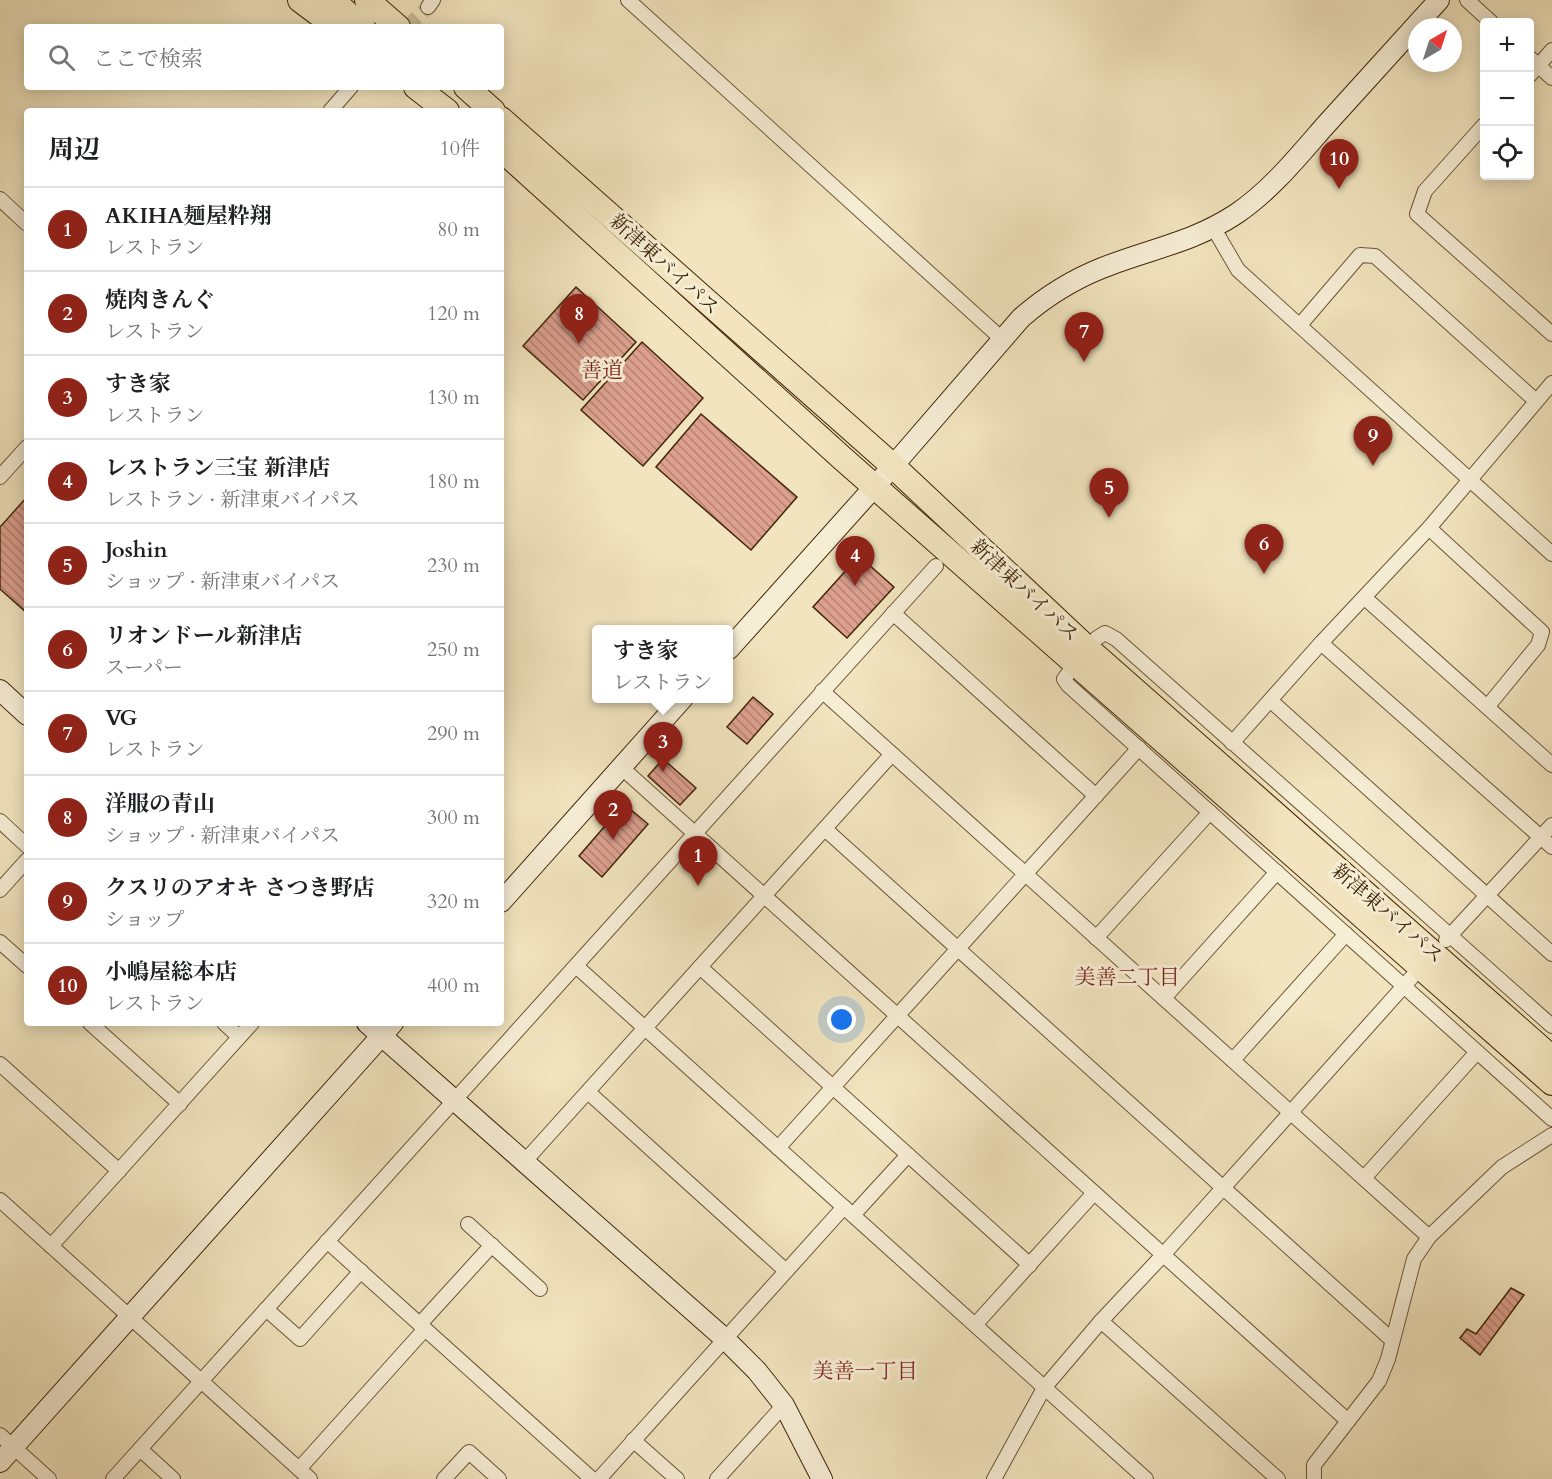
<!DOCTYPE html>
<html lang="ja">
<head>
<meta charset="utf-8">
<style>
  body { margin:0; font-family:Cardo,"Noto Serif JP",serif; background:#f6f6f6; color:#202124 }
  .controls { position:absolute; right:18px; top:18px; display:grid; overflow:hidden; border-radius:6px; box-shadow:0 3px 15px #0003 }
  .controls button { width:54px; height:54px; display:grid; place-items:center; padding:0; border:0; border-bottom:2px solid #e0e0e0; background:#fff; color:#202124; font:30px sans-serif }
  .compass { position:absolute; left:1408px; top:18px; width:54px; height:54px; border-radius:50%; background:#fff; box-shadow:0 3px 15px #0003; rotate:39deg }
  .you { position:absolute; left:842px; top:1020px; width:21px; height:21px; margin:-15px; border:4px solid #fff; border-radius:50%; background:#1a73e8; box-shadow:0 0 0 9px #1a73e833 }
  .badge { display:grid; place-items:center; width:39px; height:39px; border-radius:50%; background:#8f2418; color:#fff; font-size:20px; font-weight:700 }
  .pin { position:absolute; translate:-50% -50px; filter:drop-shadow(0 2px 3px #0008) }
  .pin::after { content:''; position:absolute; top:32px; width:21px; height:18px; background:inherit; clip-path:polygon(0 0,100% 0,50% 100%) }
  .popup { position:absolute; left:592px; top:625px; width:141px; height:78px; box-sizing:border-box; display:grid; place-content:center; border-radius:6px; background:#fff; filter:drop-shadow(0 2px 4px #0005); font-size:20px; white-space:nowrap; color:#757577 }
  .popup b { font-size:22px; color:#202124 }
  .popup::after { content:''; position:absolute; left:50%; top:100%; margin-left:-12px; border:12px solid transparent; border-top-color:#fff }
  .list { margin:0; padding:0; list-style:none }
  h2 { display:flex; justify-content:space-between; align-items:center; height:78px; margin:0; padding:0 24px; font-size:26px }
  h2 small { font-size:20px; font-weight:400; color:#757577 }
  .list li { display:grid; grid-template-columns:39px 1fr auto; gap:18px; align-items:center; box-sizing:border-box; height:84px; padding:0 24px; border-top:2px solid #e0e0e0 }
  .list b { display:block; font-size:22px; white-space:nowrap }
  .list p { margin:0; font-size:20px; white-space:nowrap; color:#757577 }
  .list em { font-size:20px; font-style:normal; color:#757577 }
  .icon { flex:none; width:33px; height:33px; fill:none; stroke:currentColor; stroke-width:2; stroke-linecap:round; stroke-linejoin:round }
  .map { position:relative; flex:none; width:1552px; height:1479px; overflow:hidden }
  .search { position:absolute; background:#fff; box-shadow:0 3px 15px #0003; left:24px; top:24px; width:480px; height:66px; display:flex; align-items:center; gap:15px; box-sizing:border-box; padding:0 21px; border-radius:6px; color:#757577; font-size:22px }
  .panel { position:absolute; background:#fff; box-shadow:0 3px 15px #0003; left:24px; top:108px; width:480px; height:918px; border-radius:6px }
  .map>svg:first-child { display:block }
  .building { fill:url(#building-back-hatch); stroke:#402506; stroke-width:1.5 }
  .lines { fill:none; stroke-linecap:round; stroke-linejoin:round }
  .street-tunnel { stroke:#cebe99; stroke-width:14; stroke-dasharray:14 7; stroke-linecap:butt }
  .street-casing { stroke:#6c5534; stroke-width:16 }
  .secondary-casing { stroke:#402506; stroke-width:22 }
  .highway-casing { stroke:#402506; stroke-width:26 }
  .street { stroke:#f6edd5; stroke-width:14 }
  .secondary { stroke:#f6edd5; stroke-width:20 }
  .highway { stroke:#f1e4be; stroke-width:24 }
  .labels { text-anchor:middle; stroke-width:6; stroke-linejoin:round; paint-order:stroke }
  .street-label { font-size:20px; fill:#402506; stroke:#f6edd5 }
  .neighbourhood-label { font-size:21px; fill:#7a1f14; stroke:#f6edd5 }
</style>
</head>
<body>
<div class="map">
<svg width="1552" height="1479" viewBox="0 0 1552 1479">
  <defs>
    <pattern id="building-back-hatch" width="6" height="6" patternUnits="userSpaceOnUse" patternTransform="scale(1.5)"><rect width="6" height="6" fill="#dda090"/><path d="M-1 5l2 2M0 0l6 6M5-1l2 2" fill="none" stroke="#b58274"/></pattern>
  </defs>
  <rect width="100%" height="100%" fill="#f1e4be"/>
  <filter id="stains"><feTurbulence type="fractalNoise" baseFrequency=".00333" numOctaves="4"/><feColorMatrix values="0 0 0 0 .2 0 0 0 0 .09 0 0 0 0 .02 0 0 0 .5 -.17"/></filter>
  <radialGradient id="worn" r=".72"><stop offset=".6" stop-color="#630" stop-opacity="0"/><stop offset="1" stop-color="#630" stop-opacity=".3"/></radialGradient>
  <g class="building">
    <path d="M 576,287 L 636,342 L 583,400 L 523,346 Z"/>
    <path d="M 642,342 L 703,398 L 643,466 L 581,410 Z"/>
    <path d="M 701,414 L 797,497 L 751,550 L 656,467 Z"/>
    <path d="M 27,497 L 27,613 L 0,589 L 0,527 Z"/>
    <path d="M 859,556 L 894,587 L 847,638 L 813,607 Z"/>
    <path d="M 753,697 L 773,714 L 747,744 L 727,727 Z"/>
    <path d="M 663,759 L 696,788 L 680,805 L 648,776 Z"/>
    <path d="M 624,804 L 648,824 L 602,877 L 579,856 Z"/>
    <path d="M 1511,1288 L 1524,1295 L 1480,1355 L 1460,1338 L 1467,1329 L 1476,1334 Z"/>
  </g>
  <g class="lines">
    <path class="street-tunnel" d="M 407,27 L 428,7"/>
    <defs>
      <g id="street">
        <path d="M 628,0 L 1003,340"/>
        <path d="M 1467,0 L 1491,22"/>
        <path d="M 428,7 L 433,0"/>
        <path d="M 1530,58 L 1552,78"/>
        <path d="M 1530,75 L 1552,50"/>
        <path d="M 330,111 L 351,87"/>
        <path d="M 1484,125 L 1425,191 L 1417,214 L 1552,334"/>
        <path d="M 0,199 L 27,224"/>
        <path d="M 1213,227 L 1238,270 L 1552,554"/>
        <path d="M 1300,325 L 1360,255 L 1375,256 L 1536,401"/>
        <path d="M 0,477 L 27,447"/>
        <path d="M 1429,528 L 1542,632 L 1538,645 L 1488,706"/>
        <path d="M 1365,598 L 1552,765"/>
        <path d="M 893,613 L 1096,796"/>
        <path d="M 1321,643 L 1552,847"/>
        <path d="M 1088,649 L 1097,638 L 1105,633 L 1116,639 L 1552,1026"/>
        <path d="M 1076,663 L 1064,679 L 1068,685 L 1552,1119"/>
        <path d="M 822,691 L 1429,1237"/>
        <path d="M 1271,701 L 1552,954"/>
        <path d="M 1232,743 L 1321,643 L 1429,528 L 1552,383"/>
        <path d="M 621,767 L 1348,1421"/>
        <path d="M 0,821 L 27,846"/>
        <path d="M 825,829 L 1392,1340"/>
        <path d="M 0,890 L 27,860"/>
        <path d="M 1096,938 L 1210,812"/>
        <path d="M 1446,940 L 1552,825"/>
        <path d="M 0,942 L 27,966"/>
        <path d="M 576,966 L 1146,1479"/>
        <path d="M 700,967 L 1030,1265"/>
        <path d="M 1164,998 L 1277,872"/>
        <path d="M 90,1023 L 180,1104"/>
        <path d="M 224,1023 L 239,1037"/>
        <path d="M 1233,1060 L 1346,934"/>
        <path d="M 0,1064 L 119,1171"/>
        <path d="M 588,1092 L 786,1271"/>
        <path d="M 778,1148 L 1139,748"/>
        <path d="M 525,1161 L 892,754"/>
        <path d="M 1364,1178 L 1477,1052"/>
        <path d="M 0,1200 L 310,1479"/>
        <path d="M 853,1215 L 908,1155"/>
        <path d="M 468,1224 L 540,1289"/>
        <path d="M 327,1241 L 592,1479"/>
        <path d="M 51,1246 L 252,1023"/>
        <path d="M 266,1309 L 300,1339 L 361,1271"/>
        <path d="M 1101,1321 L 1278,1479"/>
        <path d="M 420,1324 L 492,1245"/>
        <path d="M 975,1325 L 1094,1193"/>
        <path d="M 0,1435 L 49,1479"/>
        <path d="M 633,1440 L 677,1479"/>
        <path d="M 140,1449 L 173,1479"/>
        <path d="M 299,1469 L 425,1329"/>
        <path d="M 113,1479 L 936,566"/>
        <path d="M 444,1479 L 469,1452 L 499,1479"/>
        <path d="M 599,1479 L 844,1207"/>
        <path d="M 717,1479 L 784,1405"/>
        <path d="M 994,1479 L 1044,1388 L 1101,1321 L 1163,1255 L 1412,977"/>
        <path d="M 1314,1479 L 1314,1465 L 1379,1381 L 1388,1359 L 1414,1259 L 1429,1237 L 1502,1167 L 1552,1135"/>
      </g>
      <g id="secondary">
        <path d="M 729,649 L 893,466 L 1021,318 C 1045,297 1072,280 1102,268 C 1149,249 1192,243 1236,214 C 1269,192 1297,158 1323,128 C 1362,85 1400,43 1439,0"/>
        <path d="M 0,690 L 27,715"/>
        <path d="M 501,902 L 683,698"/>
        <path d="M 367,1023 L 725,1339 L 757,1371 L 784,1405 L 822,1479"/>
        <path d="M 0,1462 L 393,1023"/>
      </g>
      <g id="highway">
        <path d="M 300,0 L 336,27"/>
        <path d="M 332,0 L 363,27"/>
        <path d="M 367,0 L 398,27"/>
        <path d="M 416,87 L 447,111"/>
        <path d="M 466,87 L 493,111"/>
        <path d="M 501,119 L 893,466 L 1088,649 L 1552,1058"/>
        <path d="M 501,149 L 842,458 L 1552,1083"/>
      </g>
    </defs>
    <use href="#street" class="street-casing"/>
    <use href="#secondary" class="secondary-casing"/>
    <use href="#highway" class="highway-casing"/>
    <use href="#street" class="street"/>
    <use href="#secondary" class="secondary"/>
    <use href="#highway" class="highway"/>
  </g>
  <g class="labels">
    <g class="street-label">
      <text transform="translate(665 264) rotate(42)" y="7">新津東バイパス</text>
      <text transform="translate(1025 590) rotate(43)" y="7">新津東バイパス</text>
      <text transform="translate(1388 913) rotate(41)" y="7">新津東バイパス</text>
    </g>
    <g class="neighbourhood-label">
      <text x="602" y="377">善道</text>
      <text x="1127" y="984">美善二丁目</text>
      <text x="865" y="1378">美善一丁目</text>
    </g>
  </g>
  <rect width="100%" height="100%" filter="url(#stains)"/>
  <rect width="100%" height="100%" fill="url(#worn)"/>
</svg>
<div class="controls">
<button>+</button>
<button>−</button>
<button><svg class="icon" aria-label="locate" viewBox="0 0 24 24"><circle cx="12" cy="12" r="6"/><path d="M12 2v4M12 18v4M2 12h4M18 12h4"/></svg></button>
</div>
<svg class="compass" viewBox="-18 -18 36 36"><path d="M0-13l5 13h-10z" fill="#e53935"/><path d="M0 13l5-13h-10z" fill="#757577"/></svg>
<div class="you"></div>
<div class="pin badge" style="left:698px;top:886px">1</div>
<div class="pin badge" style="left:613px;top:840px">2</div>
<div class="pin badge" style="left:663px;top:772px">3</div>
<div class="popup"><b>すき家</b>レストラン</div>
<div class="pin badge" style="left:855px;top:586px">4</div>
<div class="pin badge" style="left:1109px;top:518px">5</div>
<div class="pin badge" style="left:1264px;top:574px">6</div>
<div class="pin badge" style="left:1084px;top:362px">7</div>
<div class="pin badge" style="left:579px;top:344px">8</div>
<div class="pin badge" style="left:1373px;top:466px">9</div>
<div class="pin badge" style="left:1339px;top:189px">10</div>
<div class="search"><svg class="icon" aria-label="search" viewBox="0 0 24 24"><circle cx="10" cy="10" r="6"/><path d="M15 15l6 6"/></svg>ここで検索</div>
<section class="panel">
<h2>周辺<small>10件</small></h2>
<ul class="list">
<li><span class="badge">1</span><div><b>AKIHA麺屋粋翔</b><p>レストラン</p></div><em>80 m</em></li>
<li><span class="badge">2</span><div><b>焼肉きんぐ</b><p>レストラン</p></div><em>120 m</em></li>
<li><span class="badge">3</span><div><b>すき家</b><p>レストラン</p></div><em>130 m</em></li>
<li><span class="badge">4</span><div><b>レストラン三宝 新津店</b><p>レストラン · 新津東バイパス</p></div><em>180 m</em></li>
<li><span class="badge">5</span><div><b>Joshin</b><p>ショップ · 新津東バイパス</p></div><em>230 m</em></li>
<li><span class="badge">6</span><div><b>リオンドール新津店</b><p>スーパー</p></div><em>250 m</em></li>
<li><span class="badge">7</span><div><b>VG</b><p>レストラン</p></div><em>290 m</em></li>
<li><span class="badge">8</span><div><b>洋服の青山</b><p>ショップ · 新津東バイパス</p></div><em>300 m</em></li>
<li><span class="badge">9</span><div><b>クスリのアオキ さつき野店</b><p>ショップ</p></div><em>320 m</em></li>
<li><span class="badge">10</span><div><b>小嶋屋総本店</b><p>レストラン</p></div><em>400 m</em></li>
</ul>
</section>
</div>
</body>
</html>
